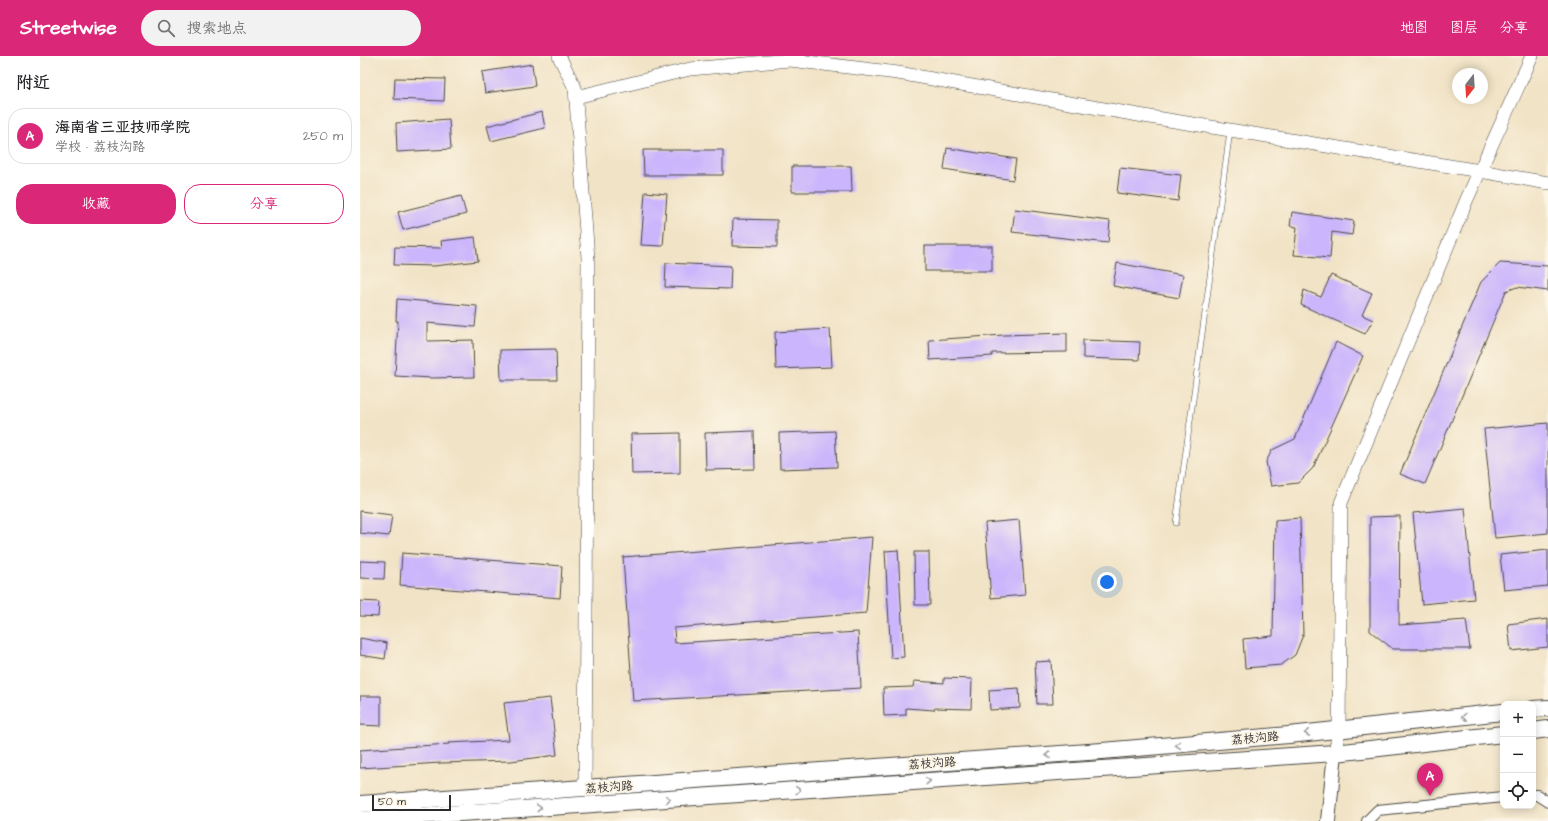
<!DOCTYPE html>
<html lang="zh">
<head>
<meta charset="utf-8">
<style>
  body { margin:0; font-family:"Architects Daughter","LXGW WenKai TC",sans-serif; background:#f2f2f2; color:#202124 }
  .controls { position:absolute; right:12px; bottom:12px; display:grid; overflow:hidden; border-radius:8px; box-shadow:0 2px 10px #0003 }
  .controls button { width:36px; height:36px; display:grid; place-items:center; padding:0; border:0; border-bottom:1px solid #e0e0e0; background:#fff; color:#202124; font:20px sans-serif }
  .compass { position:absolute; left:1092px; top:12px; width:36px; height:36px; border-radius:50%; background:#fff; box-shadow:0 2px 10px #0003; rotate:197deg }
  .scale { position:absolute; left:12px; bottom:10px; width:79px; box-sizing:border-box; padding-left:4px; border:2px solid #2b2b2b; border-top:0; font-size:11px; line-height:14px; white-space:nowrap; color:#2b2b2b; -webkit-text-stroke:3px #fcf5e5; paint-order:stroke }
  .you { position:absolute; left:747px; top:526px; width:14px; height:14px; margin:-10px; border:3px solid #fff; border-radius:50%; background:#1a73e8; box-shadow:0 0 0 6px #1a73e833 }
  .badge { display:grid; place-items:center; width:26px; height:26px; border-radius:50%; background:#db2777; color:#fff; font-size:13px; font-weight:700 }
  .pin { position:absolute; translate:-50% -33px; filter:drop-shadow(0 1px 2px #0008) }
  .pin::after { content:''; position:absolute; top:21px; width:14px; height:12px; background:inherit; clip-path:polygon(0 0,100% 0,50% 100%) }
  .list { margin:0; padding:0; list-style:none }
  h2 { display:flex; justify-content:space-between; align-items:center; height:52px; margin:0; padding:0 16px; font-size:17px }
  h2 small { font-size:13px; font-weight:400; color:#757577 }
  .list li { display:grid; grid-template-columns:26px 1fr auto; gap:12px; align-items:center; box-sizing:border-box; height:56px; margin:0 8px 8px; padding:0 8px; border:1px solid #e0e0e0; border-radius:16px }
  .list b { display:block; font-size:15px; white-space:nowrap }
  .list p { margin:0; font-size:13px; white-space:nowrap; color:#757577 }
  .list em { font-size:13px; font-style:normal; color:#757577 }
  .actions { display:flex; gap:8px; padding:12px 16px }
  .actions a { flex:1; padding:9px 0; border:1px solid #db2777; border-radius:16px; text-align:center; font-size:14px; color:#db2777 }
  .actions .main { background:#db2777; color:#fff }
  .icon { flex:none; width:22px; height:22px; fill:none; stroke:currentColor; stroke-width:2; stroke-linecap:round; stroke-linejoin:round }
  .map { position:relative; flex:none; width:1188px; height:765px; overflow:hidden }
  header { display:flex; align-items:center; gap:24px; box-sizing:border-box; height:56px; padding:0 20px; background:#db2777; color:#fff }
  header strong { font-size:19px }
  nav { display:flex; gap:22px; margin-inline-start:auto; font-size:14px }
  .search { width:280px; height:36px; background:#f2f2f2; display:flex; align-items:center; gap:10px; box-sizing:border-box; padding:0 14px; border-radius:22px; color:#757577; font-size:15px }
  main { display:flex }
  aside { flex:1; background:#fff }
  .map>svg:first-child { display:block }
  .building { fill:#cbb5fc }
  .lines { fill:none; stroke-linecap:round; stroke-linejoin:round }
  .service-casing { stroke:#494742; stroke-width:6 }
  .minor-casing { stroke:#494742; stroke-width:12 }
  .tertiary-casing { stroke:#494742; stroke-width:14 }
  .secondary-casing { stroke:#494742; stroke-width:16 }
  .primary-casing { stroke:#494742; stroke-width:18 }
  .service { stroke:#fff; stroke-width:5 }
  .minor { stroke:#fff; stroke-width:10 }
  .tertiary { stroke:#fff; stroke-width:13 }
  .secondary { stroke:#fff; stroke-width:14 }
  .primary { stroke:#fff; stroke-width:16 }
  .oneway { stroke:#a0a0a0 }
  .labels { text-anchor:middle; stroke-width:4; stroke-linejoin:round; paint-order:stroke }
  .street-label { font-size:12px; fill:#2b2b2b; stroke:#fcf5e5 }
</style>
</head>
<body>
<header>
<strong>Streetwise</strong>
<div class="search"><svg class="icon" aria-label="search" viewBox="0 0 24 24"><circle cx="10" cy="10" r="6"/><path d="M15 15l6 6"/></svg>搜索地点</div>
<nav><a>地图</a><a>图层</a><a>分享</a></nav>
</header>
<main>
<aside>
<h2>附近<small></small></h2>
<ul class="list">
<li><span class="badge">A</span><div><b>海南省三亚技师学院</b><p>学校 · 荔枝沟路</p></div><em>250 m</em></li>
</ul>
<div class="actions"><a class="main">收藏</a><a>分享</a></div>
</aside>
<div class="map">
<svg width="1188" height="765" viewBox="0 0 1188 765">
  <rect width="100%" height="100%" fill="#fcf5e5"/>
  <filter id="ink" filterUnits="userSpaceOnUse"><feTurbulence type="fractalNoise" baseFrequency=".025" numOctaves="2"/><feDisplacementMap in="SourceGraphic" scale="8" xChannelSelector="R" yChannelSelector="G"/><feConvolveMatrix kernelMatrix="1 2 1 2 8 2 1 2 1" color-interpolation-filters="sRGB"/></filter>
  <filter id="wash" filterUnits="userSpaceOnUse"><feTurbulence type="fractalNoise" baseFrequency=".012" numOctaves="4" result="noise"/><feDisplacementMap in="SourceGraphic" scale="16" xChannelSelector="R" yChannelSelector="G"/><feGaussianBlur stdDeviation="0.9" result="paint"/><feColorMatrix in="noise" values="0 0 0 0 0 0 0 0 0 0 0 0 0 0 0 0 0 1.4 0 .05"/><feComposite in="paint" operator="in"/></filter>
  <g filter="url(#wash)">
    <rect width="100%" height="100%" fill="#f1e3c6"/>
    <g id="blocks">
      <g class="building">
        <path d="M 172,8 L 175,30 L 125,37 L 122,16 Z"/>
        <path d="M 35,22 L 85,23 L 84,45 L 34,43 Z"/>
        <path d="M 182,56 L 185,72 L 131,85 L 127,70 Z"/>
        <path d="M 89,63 L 91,93 L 37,96 L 36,67 Z"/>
        <path d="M 587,92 L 656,103 L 653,124 L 584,113 Z"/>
        <path d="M 283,94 L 363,94 L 363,119 L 284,119 Z"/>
        <path d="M 432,110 L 491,110 L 492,136 L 432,136 Z"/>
        <path d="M 760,112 L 821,119 L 818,145 L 757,137 Z"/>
        <path d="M 285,136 L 307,138 L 303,190 L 281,189 Z"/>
        <path d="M 101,140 L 106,158 L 43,174 L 38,156 Z"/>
        <path d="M 655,153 L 750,165 L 748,187 L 652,176 Z"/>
        <path d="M 932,156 L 994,165 L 992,179 L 972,176 L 970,202 L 934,199 L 937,171 L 930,170 Z"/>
        <path d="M 373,163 L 417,164 L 417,191 L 372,190 Z"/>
        <path d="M 115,181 L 118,205 L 74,210 L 34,209 L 35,191 L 82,192 L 81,185 Z"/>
        <rect x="565" y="190" width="67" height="25"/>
        <path d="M 306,207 L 371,210 L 370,233 L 305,231 Z"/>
        <path d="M 757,207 L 823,219 L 819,242 L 753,230 Z"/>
        <path d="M 1140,207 L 1188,210 L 1188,235 L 1157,231 L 1146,235 L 1065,428 L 1040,418 L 1121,226 Z"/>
        <path d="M 971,219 L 1012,237 L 1002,259 L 1013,264 L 1005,278 L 941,249 L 944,234 L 961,241 Z"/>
        <path d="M 37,243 L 117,250 L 115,271 L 67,267 L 67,285 L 113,284 L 114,321 L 72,322 L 35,320 L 38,265 L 36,265 Z"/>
        <path d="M 470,273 L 472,311 L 416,313 L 415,276 Z"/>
        <path d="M 707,277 L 707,296 L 632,297 L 632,300 L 570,304 L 569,284 L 644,279 Z"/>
        <path d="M 723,284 L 780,286 L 779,304 L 723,302 Z"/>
        <path d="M 976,286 L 1003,300 L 953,412 L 938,427 L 911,430 L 906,406 L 912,394 L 935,383 Z"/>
        <path d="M 196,293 L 197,324 L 141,324 L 140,294 Z"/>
        <path d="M 1188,367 L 1188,477 L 1135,482 L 1124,373 Z"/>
        <path d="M 394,375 L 395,413 L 346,414 L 345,377 Z"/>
        <path d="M 475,375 L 477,411 L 420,413 L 419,377 Z"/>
        <path d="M 320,377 L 320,417 L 272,418 L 271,378 Z"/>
        <path d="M 1105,452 L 1114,543 L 1062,548 L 1053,457 Z"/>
        <path d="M 0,455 L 32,459 L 29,480 L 0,477 Z"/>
        <path d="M 1040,460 L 1039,569 L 1106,564 L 1110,593 L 1033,593 L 1010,575 L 1010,461 Z"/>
        <path d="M 940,462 L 943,579 L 935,599 L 921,609 L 885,612 L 883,583 L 913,580 L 915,464 Z"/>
        <path d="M 659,464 L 665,539 L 631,542 L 625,467 Z"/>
        <path d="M 512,481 L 506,557 L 314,572 L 315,587 L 498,576 L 501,632 L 273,645 L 263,501 Z"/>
        <path d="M 538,494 L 544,601 L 531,602 L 525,495 Z"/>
        <path d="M 1188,494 L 1188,530 L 1144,534 L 1140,499 Z"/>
        <path d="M 554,496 L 569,496 L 570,549 L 555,549 Z"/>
        <path d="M 42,497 L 202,510 L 200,542 L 40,529 Z"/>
        <path d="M 0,505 L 25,506 L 24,523 L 0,522 Z"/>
        <path d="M 0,545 L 19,546 L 18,561 L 0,560 Z"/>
        <path d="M 1188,563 L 1188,591 L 1151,595 L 1148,568 Z"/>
        <path d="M 0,582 L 27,587 L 25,603 L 0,599 Z"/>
        <path d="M 691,605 L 693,648 L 677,648 L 675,606 Z"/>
        <path d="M 584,622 L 612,623 L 611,653 L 575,652 L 574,654 L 546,652 L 546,659 L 524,660 L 523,632 L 553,631 L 554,625 L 584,627 Z"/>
        <path d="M 659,632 L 660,652 L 630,654 L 629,634 Z"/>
        <path d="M 0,640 L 21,640 L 21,670 L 0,669 Z"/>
        <path d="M 190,642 L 197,699 L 151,705 L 81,707 L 0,712 L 0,694 L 89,688 L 88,687 L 149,684 L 144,647 Z"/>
      </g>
    </g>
  </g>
  <g filter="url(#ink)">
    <use href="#blocks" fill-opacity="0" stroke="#494742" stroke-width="1"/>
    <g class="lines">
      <defs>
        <path id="service" d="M 816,467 L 870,75"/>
        <g id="minor">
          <path d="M 1173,739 L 1177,739 L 1188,746"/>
          <path d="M 1007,765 L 1018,754 L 1143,741"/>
        </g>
        <g id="tertiary">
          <path d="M 199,0 L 215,32 L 228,202 L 225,733"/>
          <path d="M 216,41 L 330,13 L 430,4 L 538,17 L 784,60 L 1120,115 L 1188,127"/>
          <path d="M 975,697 L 979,674 L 981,447 L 1107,143 L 1172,0"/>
        </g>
        <path id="secondary" d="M 968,765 L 975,697"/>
        <g id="primary">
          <path d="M 1173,653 L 1188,652"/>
          <path d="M 1173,675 L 1188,673"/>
          <path d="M 0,748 L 742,695 L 929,679 L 1143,656"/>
          <path d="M 0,764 L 975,697 L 1143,678"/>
        </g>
      </defs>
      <use href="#service" class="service-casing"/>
      <use href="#minor" class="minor-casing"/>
      <use href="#tertiary" class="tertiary-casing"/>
      <use href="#secondary" class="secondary-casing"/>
      <use href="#primary" class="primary-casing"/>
      <use href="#service" class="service"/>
      <use href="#minor" class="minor"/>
      <use href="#tertiary" class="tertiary"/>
      <use href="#secondary" class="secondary"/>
      <use href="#primary" class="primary"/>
    </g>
    <defs><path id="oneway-chevron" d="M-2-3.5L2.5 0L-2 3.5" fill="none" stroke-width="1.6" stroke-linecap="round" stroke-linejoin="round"/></defs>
    <g class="oneway">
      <use href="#oneway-chevron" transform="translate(1104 661) rotate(174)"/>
      <use href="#oneway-chevron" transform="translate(947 677) rotate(174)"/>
      <use href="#oneway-chevron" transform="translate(818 689) rotate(175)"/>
      <use href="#oneway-chevron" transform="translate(688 699) rotate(176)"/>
      <use href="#oneway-chevron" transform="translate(568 725) rotate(-4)"/>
      <use href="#oneway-chevron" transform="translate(438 734) rotate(-4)"/>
      <use href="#oneway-chevron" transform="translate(308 743) rotate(-4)"/>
      <use href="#oneway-chevron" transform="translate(179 752) rotate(-4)"/>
    </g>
  </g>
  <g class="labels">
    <g class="street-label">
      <text transform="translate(895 682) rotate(-5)" y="4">荔枝沟路</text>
      <text transform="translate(572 707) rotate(-4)" y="4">荔枝沟路</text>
      <text transform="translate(249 731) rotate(-4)" y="4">荔枝沟路</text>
    </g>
  </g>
</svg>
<div class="controls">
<button>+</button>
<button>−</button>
<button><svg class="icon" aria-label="locate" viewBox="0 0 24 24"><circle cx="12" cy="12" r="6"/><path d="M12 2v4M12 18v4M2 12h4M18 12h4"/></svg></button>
</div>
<svg class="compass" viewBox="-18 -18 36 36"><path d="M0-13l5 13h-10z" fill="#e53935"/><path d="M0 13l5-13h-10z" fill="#757577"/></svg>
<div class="scale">50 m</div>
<div class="you"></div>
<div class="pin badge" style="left:1070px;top:740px">A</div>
</div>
</main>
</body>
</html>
